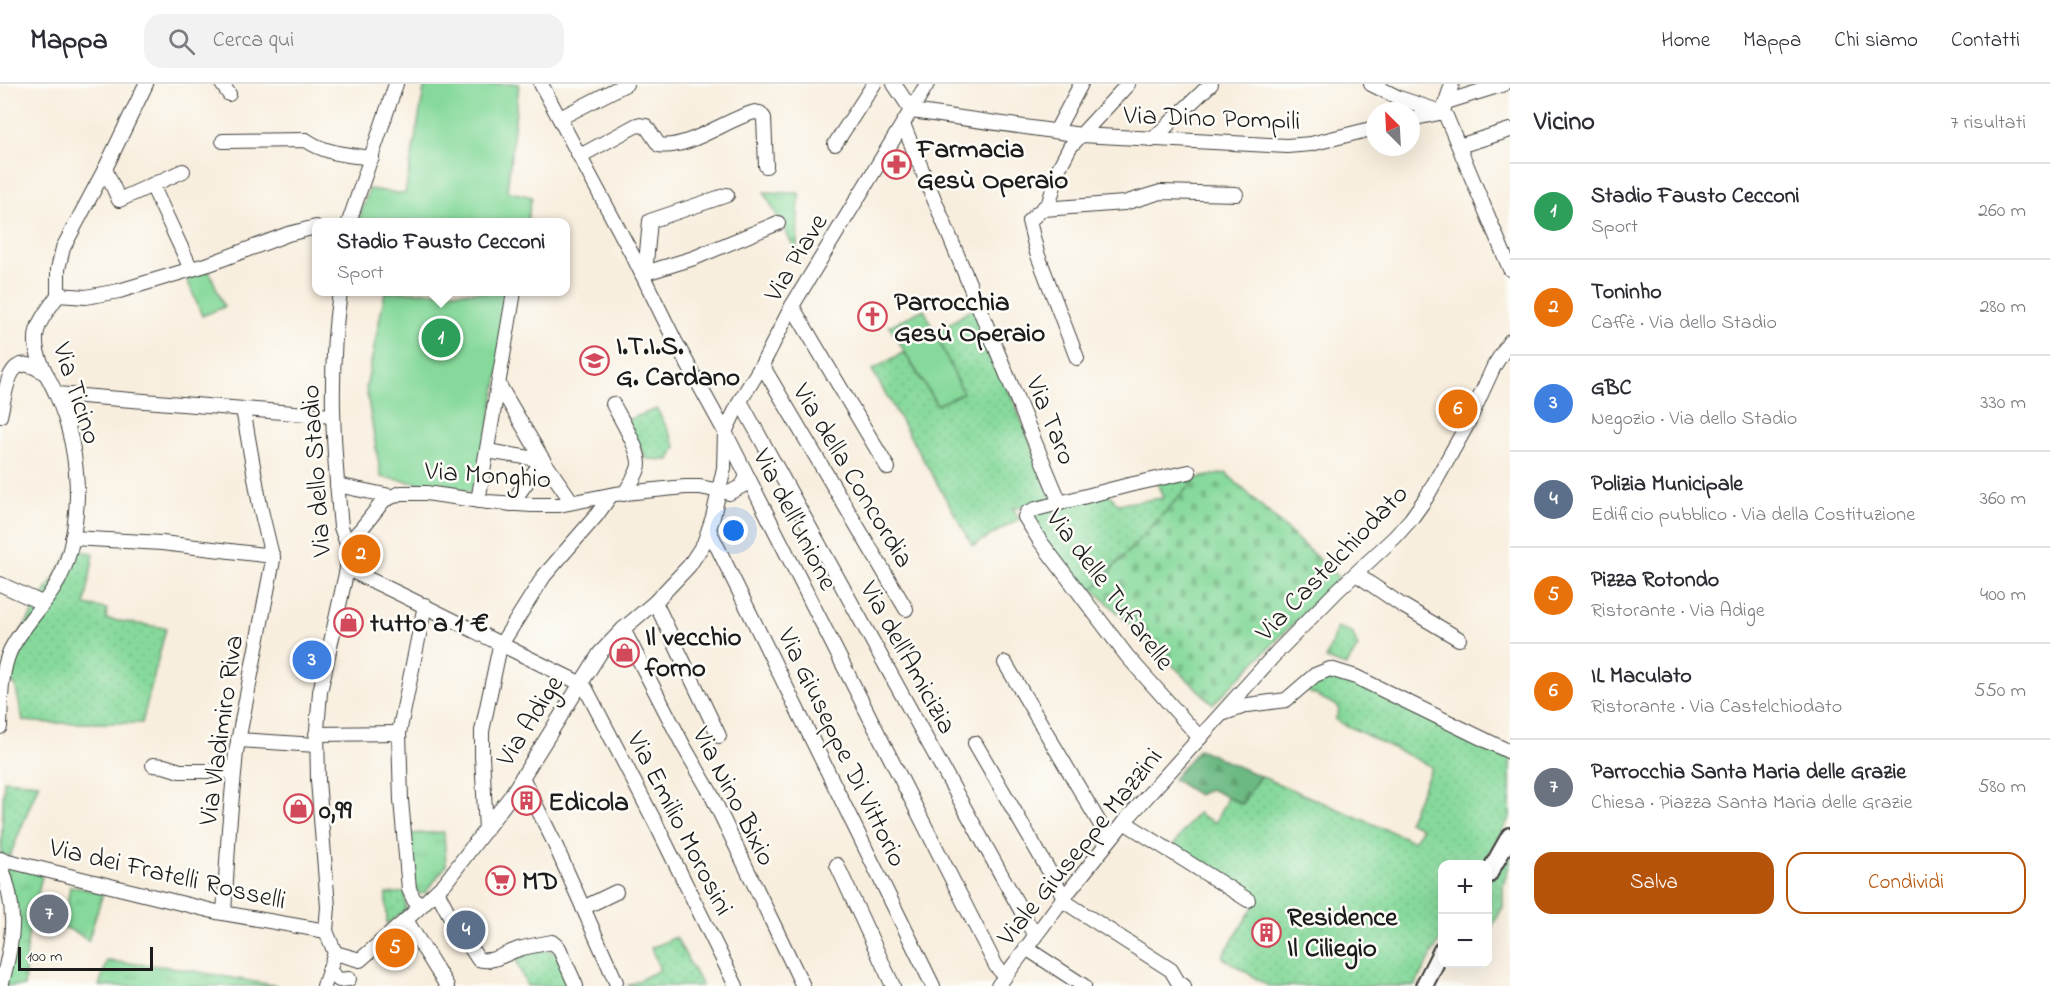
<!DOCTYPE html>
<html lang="it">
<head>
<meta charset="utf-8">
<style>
  body { margin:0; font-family:"Indie Flower",sans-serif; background:#f2f2f3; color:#2b2b33 }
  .controls { position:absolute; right:18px; bottom:18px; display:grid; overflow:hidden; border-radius:12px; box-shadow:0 6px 24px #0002 }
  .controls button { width:54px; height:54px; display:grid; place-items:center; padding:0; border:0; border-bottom:2px solid #e1e1e2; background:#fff; color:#2b2b33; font:30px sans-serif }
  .compass { position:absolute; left:1366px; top:18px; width:54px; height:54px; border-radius:50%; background:#fff; box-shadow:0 6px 24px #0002; rotate:336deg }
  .scale { position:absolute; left:18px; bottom:15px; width:135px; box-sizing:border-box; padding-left:6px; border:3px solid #1c1c1c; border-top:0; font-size:16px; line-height:21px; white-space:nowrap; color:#1c1c1c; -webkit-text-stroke:4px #fdfcf7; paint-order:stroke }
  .you { position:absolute; left:734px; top:447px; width:21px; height:21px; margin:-15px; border:4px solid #fff; border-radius:50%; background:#1a73e8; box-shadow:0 0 0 9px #1a73e833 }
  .badge { display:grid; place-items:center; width:39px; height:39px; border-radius:50%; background:#b45309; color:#fff; font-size:20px; font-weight:700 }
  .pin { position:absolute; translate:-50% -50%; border:3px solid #fff; box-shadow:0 2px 6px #0006 }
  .popup { position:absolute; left:312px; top:134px; width:258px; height:78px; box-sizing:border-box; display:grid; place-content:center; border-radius:12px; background:#fff; filter:drop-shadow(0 2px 4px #0005); font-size:20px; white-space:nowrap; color:#7c7c81 }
  .popup b { font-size:22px; color:#2b2b33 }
  .popup::after { content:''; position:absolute; left:50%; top:100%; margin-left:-12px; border:12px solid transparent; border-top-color:#fff }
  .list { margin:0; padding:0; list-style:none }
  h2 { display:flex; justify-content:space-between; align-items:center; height:78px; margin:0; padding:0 24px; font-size:26px }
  h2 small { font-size:20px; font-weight:400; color:#7c7c81 }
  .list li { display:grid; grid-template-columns:39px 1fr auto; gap:18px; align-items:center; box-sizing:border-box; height:96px; padding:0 24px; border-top:2px solid #e1e1e2 }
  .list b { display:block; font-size:22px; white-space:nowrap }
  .list p { margin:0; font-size:20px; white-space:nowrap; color:#7c7c81 }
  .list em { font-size:20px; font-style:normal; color:#7c7c81 }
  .actions { display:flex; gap:12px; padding:18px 24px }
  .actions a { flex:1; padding:14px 0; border:2px solid #b45309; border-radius:18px; text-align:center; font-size:21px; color:#b45309 }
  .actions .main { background:#b45309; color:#fff }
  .icon { flex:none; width:33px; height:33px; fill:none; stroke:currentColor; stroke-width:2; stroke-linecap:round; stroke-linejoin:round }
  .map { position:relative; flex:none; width:1510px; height:902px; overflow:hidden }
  header { display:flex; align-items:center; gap:36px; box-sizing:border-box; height:84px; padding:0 30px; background:#fff; border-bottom:2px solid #e1e1e2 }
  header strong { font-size:28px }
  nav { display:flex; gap:33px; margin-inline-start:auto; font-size:21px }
  .search { width:420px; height:54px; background:#f2f2f3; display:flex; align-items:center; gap:15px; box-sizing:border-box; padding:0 21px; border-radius:18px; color:#7c7c81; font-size:22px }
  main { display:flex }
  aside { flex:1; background:#fff }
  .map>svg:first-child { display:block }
  .grass { fill:url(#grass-dots); stroke:#517a5c; stroke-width:1.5 }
  .forest { fill:url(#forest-firs); stroke:#446a50; stroke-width:1.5 }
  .cemetery { fill:url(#cemetery-stones); stroke:#517a5c; stroke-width:1.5 }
  .park { fill:url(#park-tufts); stroke:#517a5c; stroke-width:1.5 }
  .pitch { fill:#86d99b; stroke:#517a5c; stroke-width:1.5 }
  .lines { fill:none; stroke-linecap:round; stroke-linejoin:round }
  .minor-casing { stroke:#3d3c39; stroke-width:16 }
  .major-casing { stroke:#3d3c39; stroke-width:20 }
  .minor { stroke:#fff; stroke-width:14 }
  .major { stroke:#fff; stroke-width:16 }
  .labels { text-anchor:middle; stroke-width:5; stroke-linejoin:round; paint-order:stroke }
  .street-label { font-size:27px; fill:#1c1c1c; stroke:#fdfcf7 }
  .poi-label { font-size:27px; font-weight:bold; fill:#1c1c1c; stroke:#fdfcf7; text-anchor:start }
</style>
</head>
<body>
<header>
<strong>Mappa</strong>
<div class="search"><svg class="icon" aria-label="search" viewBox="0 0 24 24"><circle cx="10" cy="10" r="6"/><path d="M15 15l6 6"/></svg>Cerca qui</div>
<nav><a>Home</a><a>Mappa</a><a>Chi siamo</a><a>Contatti</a></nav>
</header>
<main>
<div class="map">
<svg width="1510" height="902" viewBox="0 0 1510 902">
  <defs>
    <pattern id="grass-dots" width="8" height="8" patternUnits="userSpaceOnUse" patternTransform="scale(1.5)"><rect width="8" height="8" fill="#86d99b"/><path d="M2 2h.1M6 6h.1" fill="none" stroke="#73ba85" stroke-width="1.8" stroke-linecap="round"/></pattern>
    <pattern id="forest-firs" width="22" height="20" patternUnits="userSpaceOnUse" patternTransform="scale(1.5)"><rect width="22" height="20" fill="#6cb983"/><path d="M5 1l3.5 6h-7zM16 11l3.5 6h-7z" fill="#5d9e71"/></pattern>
    <pattern id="cemetery-stones" width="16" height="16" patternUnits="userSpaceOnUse" patternTransform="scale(1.5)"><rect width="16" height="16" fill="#86d99b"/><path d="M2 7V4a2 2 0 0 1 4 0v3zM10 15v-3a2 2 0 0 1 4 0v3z" fill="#73ba85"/></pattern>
    <pattern id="park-tufts" width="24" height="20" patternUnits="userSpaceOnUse" patternTransform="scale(1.5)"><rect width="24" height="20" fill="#86d99b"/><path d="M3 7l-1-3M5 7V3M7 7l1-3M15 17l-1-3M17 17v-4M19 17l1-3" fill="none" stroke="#73ba85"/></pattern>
  </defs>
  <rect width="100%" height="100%" fill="#fdfcf7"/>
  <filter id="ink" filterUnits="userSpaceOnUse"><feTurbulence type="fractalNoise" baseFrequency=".0167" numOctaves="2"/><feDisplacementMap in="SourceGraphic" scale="12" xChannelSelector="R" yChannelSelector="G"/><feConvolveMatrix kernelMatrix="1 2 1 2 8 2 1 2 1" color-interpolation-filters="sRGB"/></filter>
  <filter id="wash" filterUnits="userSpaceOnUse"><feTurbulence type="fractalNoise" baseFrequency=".008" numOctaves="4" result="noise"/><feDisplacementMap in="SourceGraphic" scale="24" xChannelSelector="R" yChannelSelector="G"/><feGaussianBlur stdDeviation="1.35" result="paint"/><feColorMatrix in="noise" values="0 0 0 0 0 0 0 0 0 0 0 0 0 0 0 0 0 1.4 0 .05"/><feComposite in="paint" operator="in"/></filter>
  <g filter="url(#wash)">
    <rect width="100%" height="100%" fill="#f8eede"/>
    <g class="grass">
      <path d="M 975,223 L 1054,416 L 1013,424 L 1019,435 L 973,462 L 872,286 L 904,268 L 937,321 L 963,309 L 935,249 Z"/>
      <path d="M 657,325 L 676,362 L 670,376 L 646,375 L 627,336 Z"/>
      <path d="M 1185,392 L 1197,394 L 1093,505 L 1084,506 L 1031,439 L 1033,430 L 1108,409 L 1118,420 L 1163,414 L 1157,398 Z"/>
      <path d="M 71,466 L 94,469 L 85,521 L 107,525 L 106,535 L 166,544 L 142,639 L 50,639 L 23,637 L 15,600 L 3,597 L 11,564 Z"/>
      <path d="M 1337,543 L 1352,548 L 1358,563 L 1346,582 L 1326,575 Z"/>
      <path d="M 1327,591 L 1338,591 L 1510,671 L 1510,733 L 1483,780 L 1442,780 L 1442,852 L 1415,902 L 1268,902 L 1222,873 L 1257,817 L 1172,763 L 1197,729 L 1215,739 L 1228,712 L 1242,720 L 1260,692 L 1413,757 L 1422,744 L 1408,738 L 1432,683 L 1335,636 L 1339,627 L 1336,621 L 1304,606 Z"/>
      <path d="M 4,696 L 39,699 L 10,772 L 1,769 Z"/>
      <path d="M 1510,760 L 1510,779 L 1503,801 L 1503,823 L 1488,850 L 1488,800 Z"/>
      <path d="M 405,808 L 406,826 L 387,840 L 386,810 Z"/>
      <path d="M 676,853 L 702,902 L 627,902 L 660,886 L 651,864 Z"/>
      <path d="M 543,865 L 557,869 L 570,902 L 527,902 L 515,874 Z"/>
    </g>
    <path class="forest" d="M 1199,665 L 1260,692 L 1242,720 L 1210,705 L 1198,711 L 1173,695 Z"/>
    <path class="cemetery" d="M 1226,389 L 1339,494 L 1213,620 L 1093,505 L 1197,394 Z"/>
    <g class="park">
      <path d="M 764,108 L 799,109 L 797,164 L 795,165 Z"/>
      <path d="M 444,748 L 446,782 L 425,809 L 419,810 L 414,803 L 410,750 Z"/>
      <path d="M 1,771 L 42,792 L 28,852 L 24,902 L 4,902 L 15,834 Z"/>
      <path d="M 70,802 L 103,809 L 88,857 L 77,849 L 64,843 Z"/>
      <path d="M 107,877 L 170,883 L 279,902 L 99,902 Z"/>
    </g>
    <g class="pitch">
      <path d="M 425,0 L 519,0 L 507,107 L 532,113 L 527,138 L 358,138 L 369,105 L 405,110 Z"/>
      <path d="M 209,186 L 224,223 L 202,232 L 187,195 Z"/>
      <path d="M 385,208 L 514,208 L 476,409 L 381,393 L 366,304 Z"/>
      <path d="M 924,225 L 963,309 L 937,321 L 889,242 Z"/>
    </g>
  </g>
  <g filter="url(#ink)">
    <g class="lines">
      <defs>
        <g id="minor">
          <path d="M 222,0 L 229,10"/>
          <path d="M 541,0 L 634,174 L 675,257 L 725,348 L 996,882 L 1005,892"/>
          <path d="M 894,0 L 912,27"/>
          <path d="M 1371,0 L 1399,14 L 1441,28 L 1446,32 L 1510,185"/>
          <path d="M 1446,18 L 1504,0"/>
          <path d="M 1444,24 L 1452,0"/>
          <path d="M 912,27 L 1081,51 L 1287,62 L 1311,60 L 1375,44"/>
          <path d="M 560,34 L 626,0"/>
          <path d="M 1411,35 L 1439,29"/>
          <path d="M 903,40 L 1060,419"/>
          <path d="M 1056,47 L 1081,0"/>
          <path d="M 1152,56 L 1211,0"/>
          <path d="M 223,57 L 306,56 C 326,70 349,71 372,74"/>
          <path d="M 835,60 L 874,0"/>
          <path d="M 1459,62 L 1510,46"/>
          <path d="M 580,72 L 637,41 L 646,42 L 659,61 C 688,66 728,34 755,28 L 760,29 L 764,34 L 766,82"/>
          <path d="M 105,85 L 119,116 L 183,87"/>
          <path d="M 152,101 L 191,185"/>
          <path d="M 1044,125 L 1124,119 L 1161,108 L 1236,110"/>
          <path d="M 349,138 L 396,0"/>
          <path d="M 645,189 L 650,137 L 727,111"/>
          <path d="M 642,190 L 694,174 L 778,139"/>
          <path d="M 58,211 L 58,185 L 63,164 L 105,85 L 146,0"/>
          <path d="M 792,222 L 888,384"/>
          <path d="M 1077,274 L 1037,169 L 1029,137 L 1049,119 L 1059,84 L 1070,63 L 1128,0"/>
          <path d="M 762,281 L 906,525"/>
          <path d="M 499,301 L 543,376 L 511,420"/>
          <path d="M 57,310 L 332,332"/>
          <path d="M 740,317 L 1035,852"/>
          <path d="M 613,320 C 620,334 644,371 638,385 C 635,394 629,402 624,410"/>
          <path d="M 0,332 C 7,303 8,261 47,291"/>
          <path d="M 487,367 L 543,376 L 572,418"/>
          <path d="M 1189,388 L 1129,401 L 1036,425 L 1027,429 L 1025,433 L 1040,457 L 1127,572 L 1200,654"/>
          <path d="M 337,401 L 390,412"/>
          <path d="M 478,417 L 514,208"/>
          <path d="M 709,446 L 933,902"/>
          <path d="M 72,454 L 162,459 L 273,472"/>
          <path d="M 347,460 L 362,444 L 384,416 L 401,409 L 426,409 L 488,418 L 532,421 L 559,421 L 615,410 L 685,403 L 700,403 L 729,409 L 742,402 L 747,392"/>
          <path d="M 347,485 C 426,521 502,562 580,599 L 586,605 L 657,742 L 736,902"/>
          <path d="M 1356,490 L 1400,520 L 1459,555"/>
          <path d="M 0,500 L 42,519"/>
          <path d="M 655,518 L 719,652"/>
          <path d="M 623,545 L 683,661 L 710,708 L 803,902"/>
          <path d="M 1005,579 L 1109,755"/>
          <path d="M 1222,630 L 1248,621 L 1286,616 L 1315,591 L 1330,585 L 1356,593 L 1510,668"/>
          <path d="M 0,643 C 1,619 0,590 10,567 C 21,544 41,525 54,504 C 71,478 76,441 77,412 C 77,377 70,341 56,310 C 49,293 35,274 36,255 C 36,238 50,224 58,211 L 86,213 L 119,207 L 212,179 L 288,150 L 316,143"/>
          <path d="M 316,650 L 399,649"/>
          <path d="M 238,656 L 316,661"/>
          <path d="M 975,659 L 1064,813"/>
          <path d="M 153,681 L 164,682 L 180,687 L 234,687"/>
          <path d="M 522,693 L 553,756 L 616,898"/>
          <path d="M 1124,738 L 1248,816"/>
          <path d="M 486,746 L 482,672 L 482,647 L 500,562 L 544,492 L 596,432 L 611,411"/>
          <path d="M 0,775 L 217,828 L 326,847"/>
          <path d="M 0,779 C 18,825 14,855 1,902"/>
          <path d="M 837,781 L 893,902"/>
          <path d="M 437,807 L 450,832 L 478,875 C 492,880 506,869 519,865 C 530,862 541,860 552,858 L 559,864 L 576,902"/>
          <path d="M 1062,816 L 1171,886 L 1178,898 L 1184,902"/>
          <path d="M 422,821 L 414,816 L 409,805 L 401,716 L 399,649 L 425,521"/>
          <path d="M 583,824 L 616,808"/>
          <path d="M 224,829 L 229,745 L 236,668 L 273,476 L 260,422 L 243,325"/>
          <path d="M 406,836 L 447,902"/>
          <path d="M 326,847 L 328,823 L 318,696 L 317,646 L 320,608 L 347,485 L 347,460 L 341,443 C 333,360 328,291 340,208"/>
          <path d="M 1026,864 L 1084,902"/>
          <path d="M 335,869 L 360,876 L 406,836 L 445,799 L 510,713 L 600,569 L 623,545 L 655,518 L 689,482 L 704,459 L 713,433 L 724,384 L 725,348 L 740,317 L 762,281 L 792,222 L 927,0"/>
          <path d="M 329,887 L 339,896 L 349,895"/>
          <path d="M 324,902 L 335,869 L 326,847"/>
          <path d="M 998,902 L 1062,816 L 1124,738 L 1277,568 L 1338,506 L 1395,453 L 1411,435 L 1426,414 L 1467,341 L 1494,282 L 1510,257"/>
        </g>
        <g id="major">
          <path d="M 1488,791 L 1510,752"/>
          <path d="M 1424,902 L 1442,866"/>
        </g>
      </defs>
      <use href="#minor" class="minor-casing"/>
      <use href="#major" class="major-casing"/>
      <use href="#minor" class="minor"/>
      <use href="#major" class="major"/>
    </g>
  </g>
  <defs>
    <symbol id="pharmacy-ring" viewBox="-11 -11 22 22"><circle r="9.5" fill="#fdfcf7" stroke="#d1495b" stroke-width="1.5"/><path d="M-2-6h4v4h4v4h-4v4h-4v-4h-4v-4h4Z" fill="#d1495b"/></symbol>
    <symbol id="church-ring" viewBox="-11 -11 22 22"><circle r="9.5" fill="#fdfcf7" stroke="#d1495b" stroke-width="1.5"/><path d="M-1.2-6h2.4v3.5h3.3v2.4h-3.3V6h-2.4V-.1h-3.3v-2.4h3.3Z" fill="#d1495b"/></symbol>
    <symbol id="school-ring" viewBox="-11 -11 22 22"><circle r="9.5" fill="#fdfcf7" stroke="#d1495b" stroke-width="1.5"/><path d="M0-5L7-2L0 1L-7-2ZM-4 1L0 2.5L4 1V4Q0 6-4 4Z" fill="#d1495b"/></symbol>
    <symbol id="shop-ring" viewBox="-11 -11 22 22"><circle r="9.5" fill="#fdfcf7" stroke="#d1495b" stroke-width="1.5"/><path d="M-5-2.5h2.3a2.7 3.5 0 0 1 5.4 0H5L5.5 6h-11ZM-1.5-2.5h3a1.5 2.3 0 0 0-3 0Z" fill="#d1495b"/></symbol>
    <symbol id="building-ring" viewBox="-11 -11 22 22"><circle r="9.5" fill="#fdfcf7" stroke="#d1495b" stroke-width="1.5"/><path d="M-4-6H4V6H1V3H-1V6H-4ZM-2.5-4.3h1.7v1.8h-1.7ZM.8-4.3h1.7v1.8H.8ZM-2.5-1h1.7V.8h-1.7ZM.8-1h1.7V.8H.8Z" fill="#d1495b"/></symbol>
    <symbol id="supermarket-ring" viewBox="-11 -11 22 22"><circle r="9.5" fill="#fdfcf7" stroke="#d1495b" stroke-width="1.5"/><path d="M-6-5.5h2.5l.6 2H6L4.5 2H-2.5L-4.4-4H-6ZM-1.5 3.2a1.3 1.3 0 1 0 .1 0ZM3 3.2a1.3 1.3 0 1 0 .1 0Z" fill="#d1495b"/></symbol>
  </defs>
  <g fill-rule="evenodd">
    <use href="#pharmacy-ring" x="880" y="64" width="33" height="33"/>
    <use href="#church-ring" x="856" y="216" width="33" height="33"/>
    <use href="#school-ring" x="578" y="260" width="33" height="33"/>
    <use href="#shop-ring" x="332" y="522" width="33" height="33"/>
    <use href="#shop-ring" x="608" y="552" width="33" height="33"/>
    <use href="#building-ring" x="510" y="700" width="33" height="33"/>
    <use href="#shop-ring" x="282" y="708" width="33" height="33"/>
    <use href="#supermarket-ring" x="484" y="780" width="33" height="33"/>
    <use href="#building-ring" x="1250" y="832" width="33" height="33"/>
  </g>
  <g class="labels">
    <g class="street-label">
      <text transform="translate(1212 33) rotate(2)" y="9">Via Dino Pompili</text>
      <text transform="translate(795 173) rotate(-59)" y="9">Via Piave</text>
      <text transform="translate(78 309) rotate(72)" y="9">Via Ticino</text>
      <text transform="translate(1052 336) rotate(68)" y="9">Via Taro</text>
      <text transform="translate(315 387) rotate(-94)" y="9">Via dello Stadio</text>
      <text transform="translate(488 390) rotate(4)" y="9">Via Monghio</text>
      <text transform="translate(854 391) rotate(59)" y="9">Via della Concordia</text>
      <text transform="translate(796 435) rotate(63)" y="9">Via dell'Unione</text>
      <text transform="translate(1331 478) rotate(-46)" y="9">Via Castelchiodato</text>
      <text transform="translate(1111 505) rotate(53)" y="9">Via delle Tufarelle</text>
      <text transform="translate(909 573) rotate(61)" y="9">Via dell'Amicizia</text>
      <text transform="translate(529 636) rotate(-58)" y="9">Via Adige</text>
      <text transform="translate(220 646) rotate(-82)" y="9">Via Vladimiro Riva</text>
      <text transform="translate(843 663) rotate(64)" y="9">Via Giuseppe Di Vittorio</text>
      <text transform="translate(735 712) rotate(63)" y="9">Via Nino Bixio</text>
      <text transform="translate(681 739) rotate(63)" y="9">Via Emilio Morosini</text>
      <text transform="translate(1079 762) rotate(-51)" y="9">Viale Giuseppe Mazzini</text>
      <text transform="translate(168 789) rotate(13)" y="9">Via dei Fratelli Rosselli</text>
    </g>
    <g class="poi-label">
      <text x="917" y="73">Farmacia<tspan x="917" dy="31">Gesù Operaio</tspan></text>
      <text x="894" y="226">Parrocchia<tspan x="894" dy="31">Gesù Operaio</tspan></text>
      <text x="616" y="270">I.T.I.S.<tspan x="616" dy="31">G. Cardano</tspan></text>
      <text x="370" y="547">tutto a 1 €</text>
      <text x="645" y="561">Il vecchio<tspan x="645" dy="31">forno</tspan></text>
      <text x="548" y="726">Edicola</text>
      <text x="319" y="734">0,99</text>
      <text x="522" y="805">MD</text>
      <text x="1287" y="841">Residence<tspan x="1287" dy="31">Il Ciliegio</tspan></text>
    </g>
  </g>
</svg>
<div class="controls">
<button>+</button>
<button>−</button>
</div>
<svg class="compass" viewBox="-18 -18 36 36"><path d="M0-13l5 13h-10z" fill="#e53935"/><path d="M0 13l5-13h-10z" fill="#7c7c81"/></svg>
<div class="scale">100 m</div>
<div class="you"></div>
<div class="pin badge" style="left:441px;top:254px;background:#2e9e5b">1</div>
<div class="popup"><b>Stadio Fausto Cecconi</b>Sport</div>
<div class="pin badge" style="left:361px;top:470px;background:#e8710a">2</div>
<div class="pin badge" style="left:312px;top:576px;background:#3f7fe0">3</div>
<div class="pin badge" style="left:466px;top:846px;background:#5c6f8a">4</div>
<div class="pin badge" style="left:395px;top:864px;background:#e8710a">5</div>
<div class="pin badge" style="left:1458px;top:325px;background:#e8710a">6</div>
<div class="pin badge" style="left:49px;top:830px;background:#6b7280">7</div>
</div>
<aside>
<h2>Vicino<small>7 risultati</small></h2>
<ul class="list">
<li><span class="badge" style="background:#2e9e5b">1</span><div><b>Stadio Fausto Cecconi</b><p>Sport</p></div><em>260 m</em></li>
<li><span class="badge" style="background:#e8710a">2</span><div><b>Toninho</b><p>Caffè · Via dello Stadio</p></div><em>280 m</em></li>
<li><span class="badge" style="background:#3f7fe0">3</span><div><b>GBC</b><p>Negozio · Via dello Stadio</p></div><em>330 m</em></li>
<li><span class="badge" style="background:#5c6f8a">4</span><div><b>Polizia Municipale</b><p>Edificio pubblico · Via della Costituzione</p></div><em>360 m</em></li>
<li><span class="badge" style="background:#e8710a">5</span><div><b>Pizza Rotondo</b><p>Ristorante · Via Adige</p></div><em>400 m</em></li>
<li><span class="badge" style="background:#e8710a">6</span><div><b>IL Maculato</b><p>Ristorante · Via Castelchiodato</p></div><em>550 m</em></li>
<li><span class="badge" style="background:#6b7280">7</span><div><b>Parrocchia Santa Maria delle Grazie</b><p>Chiesa · Piazza Santa Maria delle Grazie</p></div><em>580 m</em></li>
</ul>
<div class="actions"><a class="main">Salva</a><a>Condividi</a></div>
</aside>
</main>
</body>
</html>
